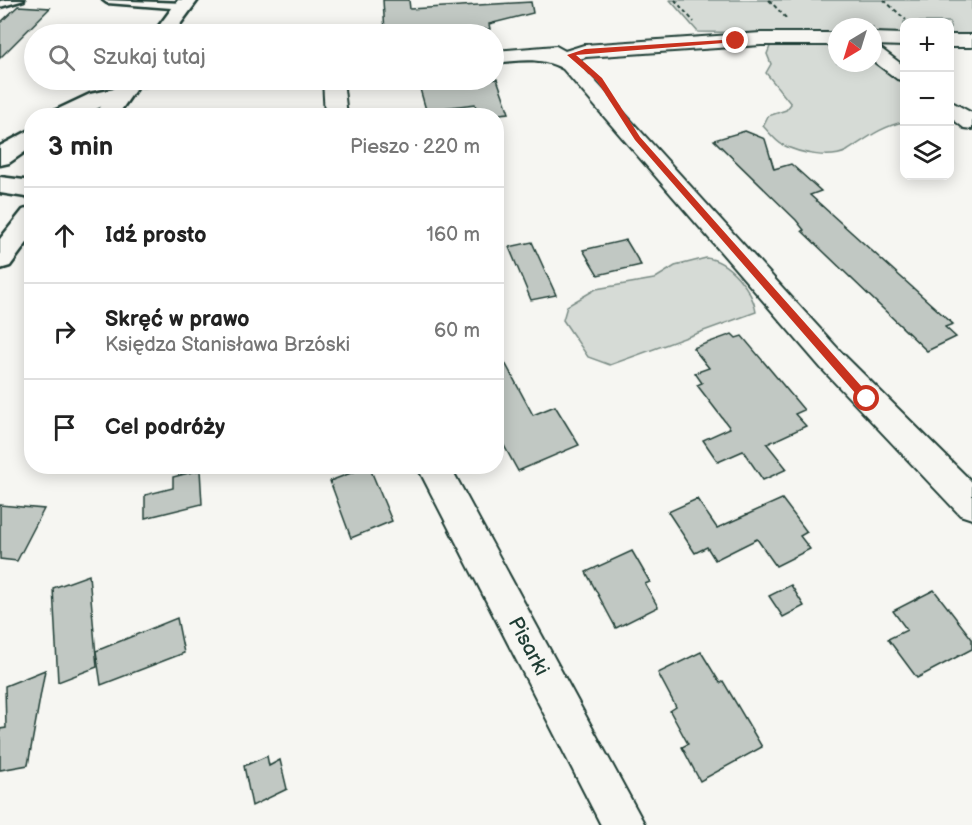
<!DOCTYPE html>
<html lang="pl">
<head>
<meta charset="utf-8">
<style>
  body { margin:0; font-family:"Balsamiq Sans",sans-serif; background:#f2f2f2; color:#222 }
  .controls { position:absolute; right:18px; top:18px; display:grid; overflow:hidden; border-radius:12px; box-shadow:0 3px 15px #0003 }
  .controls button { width:54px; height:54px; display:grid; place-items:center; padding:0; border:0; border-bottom:2px solid #e0e0e0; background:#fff; color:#222; font:30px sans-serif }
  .compass { position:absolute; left:828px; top:18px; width:54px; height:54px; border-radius:50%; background:#fff; box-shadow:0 3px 15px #0003; rotate:218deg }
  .stop { position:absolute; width:18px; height:18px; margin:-14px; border:4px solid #c8321e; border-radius:50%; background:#fff }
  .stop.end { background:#c8321e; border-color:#fff; box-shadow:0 2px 6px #0008 }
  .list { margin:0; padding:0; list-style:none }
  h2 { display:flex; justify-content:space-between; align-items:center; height:78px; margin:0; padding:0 24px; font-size:26px }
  h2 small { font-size:20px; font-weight:400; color:#767676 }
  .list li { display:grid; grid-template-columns:39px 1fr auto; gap:18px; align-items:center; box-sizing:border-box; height:96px; padding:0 24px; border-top:2px solid #e0e0e0 }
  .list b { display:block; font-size:22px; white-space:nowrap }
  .list p { margin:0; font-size:20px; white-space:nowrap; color:#767676 }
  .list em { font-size:20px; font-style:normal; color:#767676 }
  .icon { flex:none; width:33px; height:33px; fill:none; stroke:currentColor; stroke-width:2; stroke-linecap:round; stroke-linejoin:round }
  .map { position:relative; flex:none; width:972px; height:825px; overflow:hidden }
  .search { position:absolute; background:#fff; box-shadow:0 3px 15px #0003; left:24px; top:24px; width:480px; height:66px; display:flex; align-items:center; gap:15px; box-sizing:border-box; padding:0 21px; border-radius:33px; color:#767676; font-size:22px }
  .panel { position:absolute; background:#fff; box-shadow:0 3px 15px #0003; left:24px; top:108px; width:480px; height:366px; border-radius:24px }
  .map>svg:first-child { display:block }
  .green { fill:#d6dbd6; stroke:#7a8c85; stroke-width:1.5 }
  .building { fill:#c1c8c3; stroke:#1f3d34; stroke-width:1.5 }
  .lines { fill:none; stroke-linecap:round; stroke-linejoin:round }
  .service-casing { stroke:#1f3d34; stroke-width:5 }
  .minor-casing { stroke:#1f3d34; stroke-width:4 }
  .tertiary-casing { stroke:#1f3d34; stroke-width:5 }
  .primary-casing { stroke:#1f3d34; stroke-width:5 }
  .path { stroke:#1f3d34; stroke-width:2; stroke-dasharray:4 3; stroke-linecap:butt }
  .service { fill:#f6f6f2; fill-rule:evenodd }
  .minor { fill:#f6f6f2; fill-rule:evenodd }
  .tertiary { fill:#f6f6f2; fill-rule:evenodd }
  .primary { fill:#f6f6f2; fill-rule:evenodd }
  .route { fill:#c8321e }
  .labels { text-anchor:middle; stroke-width:4.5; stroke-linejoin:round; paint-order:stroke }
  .near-street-label { font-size:21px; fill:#1f3d34; stroke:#f6f6f2 }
</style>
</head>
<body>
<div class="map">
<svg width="972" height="825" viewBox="0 0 972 825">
  <rect width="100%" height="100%" fill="#f6f6f2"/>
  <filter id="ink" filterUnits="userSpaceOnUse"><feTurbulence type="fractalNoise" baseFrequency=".0167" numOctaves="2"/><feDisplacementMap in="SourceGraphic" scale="12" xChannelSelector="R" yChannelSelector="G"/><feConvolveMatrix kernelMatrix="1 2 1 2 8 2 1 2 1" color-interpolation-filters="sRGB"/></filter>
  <g filter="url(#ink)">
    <g class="green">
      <path d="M 670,0 L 972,0 L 972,37 L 950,37 L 950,22 L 904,22 L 904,36 L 873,35 L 873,27 L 837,27 L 837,34 L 698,32 Z"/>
      <path d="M 837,42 L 837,63 L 873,63 L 873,58 L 904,81 L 904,122 C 882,126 866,139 847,151 C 830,160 799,153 783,145 C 776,142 769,132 763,126 L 768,116 L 786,110 L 791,104 L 766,73 L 771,64 L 767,54 L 771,44 Z"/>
      <path d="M 706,258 C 728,260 753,290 756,312 L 610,365 L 588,357 L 563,320 L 567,306 L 596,289 L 654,279 L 675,266 Z"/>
    </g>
    <g class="building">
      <path d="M 383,0 L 409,0 L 410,9 L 531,2 L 533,13 L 489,24 L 490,29 L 385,32 Z"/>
      <path d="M 18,6 L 50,8 L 0,58 L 0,23 Z"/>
      <path d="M 497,79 L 509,113 L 478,116 L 475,104 L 426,110 L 420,89 Z"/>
      <path d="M 745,131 L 765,139 L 774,169 L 791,164 L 821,191 L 810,195 L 953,324 L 945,327 L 956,337 L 927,351 L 802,231 L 804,230 L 796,220 L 714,140 Z"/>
      <path d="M 626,240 L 641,265 L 598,275 L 583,250 Z"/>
      <path d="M 532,242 L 556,295 L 531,300 L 509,247 Z"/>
      <path d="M 732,334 L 736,338 L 742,336 L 804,410 L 795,414 L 806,426 L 767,444 L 787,469 L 763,480 L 743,451 L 718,462 L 703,440 L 730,428 L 697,385 L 702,383 L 695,373 L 709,368 L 693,348 Z"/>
      <path d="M 496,346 L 533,415 L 555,406 L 579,445 L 518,471 L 496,431 Z"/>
      <path d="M 369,466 L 392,521 L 351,538 L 330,481 Z"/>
      <path d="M 200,470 L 202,504 L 145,518 L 145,495 L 173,488 L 173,477 Z"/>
      <path d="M 697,499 L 717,528 L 782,499 L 807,532 L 800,536 L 810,549 L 776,566 L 757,539 L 715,560 L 707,547 L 695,553 L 668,512 Z"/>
      <path d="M 0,505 L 44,509 L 17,561 L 0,559 Z"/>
      <path d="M 632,551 L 650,582 L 645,584 L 658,607 L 616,628 L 586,572 Z"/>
      <path d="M 89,575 L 97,667 L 58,682 L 53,588 Z"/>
      <path d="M 791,585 L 804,606 L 783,617 L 769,596 Z"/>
      <path d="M 934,590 L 972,639 L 972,649 L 917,678 L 888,639 L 907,630 L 893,611 Z"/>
      <path d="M 177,618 L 184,653 L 101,685 L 96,651 Z"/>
      <path d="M 701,652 L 720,683 L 723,681 L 762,747 L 700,781 L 682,747 L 688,744 L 670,711 L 676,707 L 658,673 Z"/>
      <path d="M 45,670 L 28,765 L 0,770 L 0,729 L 6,728 L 5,686 Z"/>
      <path d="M 267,756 L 269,766 L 280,760 L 287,789 L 252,806 L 244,766 Z"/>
    </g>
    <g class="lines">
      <defs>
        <g id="service">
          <path d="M 7,0 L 24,0 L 0,7 L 0,1 Z"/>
          <path d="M 103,0 L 184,3 L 188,6 L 184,9 L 107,3 Z"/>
        </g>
        <g id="minor">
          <path d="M 761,33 L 837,33 L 837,45 L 761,45 L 586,57 L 576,60 L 841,352 L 972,482 L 972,519 L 960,515 L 821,368 L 563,69 C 540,56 519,61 494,63 L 494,51 L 556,46 L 565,51 L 584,45 Z"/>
          <path d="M 873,33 L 904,34 L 904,46 L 873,45 Z"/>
          <rect x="950" y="35" width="22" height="12"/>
          <path d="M 873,46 L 880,48 L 904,66 L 904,81 L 897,79 L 873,61 Z"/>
          <path d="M 120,80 L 166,80 L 163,84 C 151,87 135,87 123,84 Z"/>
          <path d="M 323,80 L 343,80 L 347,116 L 325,116 Z"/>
          <path d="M 950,101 L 972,113 L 972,129 L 964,128 L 950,117 Z"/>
          <path d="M 417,466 L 450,466 L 645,825 L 601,825 Z"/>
        </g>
        <g id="tertiary">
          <path d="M 119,88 L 127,90 L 130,95 L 127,100 L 104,105 L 82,116 L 51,116 L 54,111 L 90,94 Z"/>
          <path d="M 32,129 L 32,147 L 9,163 L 0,165 L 0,146 Z"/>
          <path d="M 0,177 L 32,181 L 32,198 L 0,193 Z"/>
        </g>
        <g id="primary">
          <path d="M 178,0 L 198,0 L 173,34 L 153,34 Z"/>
          <path d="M 120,80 L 142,80 L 117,116 L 94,116 Z"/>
          <path d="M 32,207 L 32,236 L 10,266 L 0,269 L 0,239 L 23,210 Z"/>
        </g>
      </defs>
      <use href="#service" class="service-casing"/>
      <use href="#minor" class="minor-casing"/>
      <use href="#tertiary" class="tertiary-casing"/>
      <use href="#primary" class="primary-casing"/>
      <g class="path">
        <path d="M 675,0 L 694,22"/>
        <path d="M 769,0 L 786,18"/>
        <path d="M 884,0 L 906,20"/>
      </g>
      <use href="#service" class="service"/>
      <use href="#minor" class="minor"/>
      <use href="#tertiary" class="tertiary"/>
      <use href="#primary" class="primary"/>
    </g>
  </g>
  <path class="route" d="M 738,39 L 736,42 L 576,55 L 602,78 L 640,137 L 870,396 L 870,402 L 863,402 L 635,140 L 597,81 L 567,55 L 585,49 Z"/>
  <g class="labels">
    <g class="near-street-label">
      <text transform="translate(529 646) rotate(62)" y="7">Pisarki</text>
    </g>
  </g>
</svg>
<div class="controls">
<button>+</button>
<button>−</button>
<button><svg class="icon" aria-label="layers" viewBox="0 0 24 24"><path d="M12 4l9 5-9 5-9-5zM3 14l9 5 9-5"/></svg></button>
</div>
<svg class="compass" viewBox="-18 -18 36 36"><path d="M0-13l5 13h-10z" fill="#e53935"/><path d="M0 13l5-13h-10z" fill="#767676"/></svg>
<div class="stop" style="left:867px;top:399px"></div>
<div class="stop end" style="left:736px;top:41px"></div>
<div class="search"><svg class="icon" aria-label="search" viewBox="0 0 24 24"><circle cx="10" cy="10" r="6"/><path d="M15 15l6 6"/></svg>Szukaj tutaj</div>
<section class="panel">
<h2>3 min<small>Pieszo · 220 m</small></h2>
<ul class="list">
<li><svg class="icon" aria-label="ahead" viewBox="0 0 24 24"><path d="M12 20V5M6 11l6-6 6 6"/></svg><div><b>Idź prosto</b></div><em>160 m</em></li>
<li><svg class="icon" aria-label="right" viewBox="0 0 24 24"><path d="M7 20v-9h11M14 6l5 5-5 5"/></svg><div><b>Skręć w prawo</b><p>Księdza Stanisława Brzóski</p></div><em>60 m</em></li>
<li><svg class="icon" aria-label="arrive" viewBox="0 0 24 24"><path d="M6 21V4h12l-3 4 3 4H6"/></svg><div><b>Cel podróży</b></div></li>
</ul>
</section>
</div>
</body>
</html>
